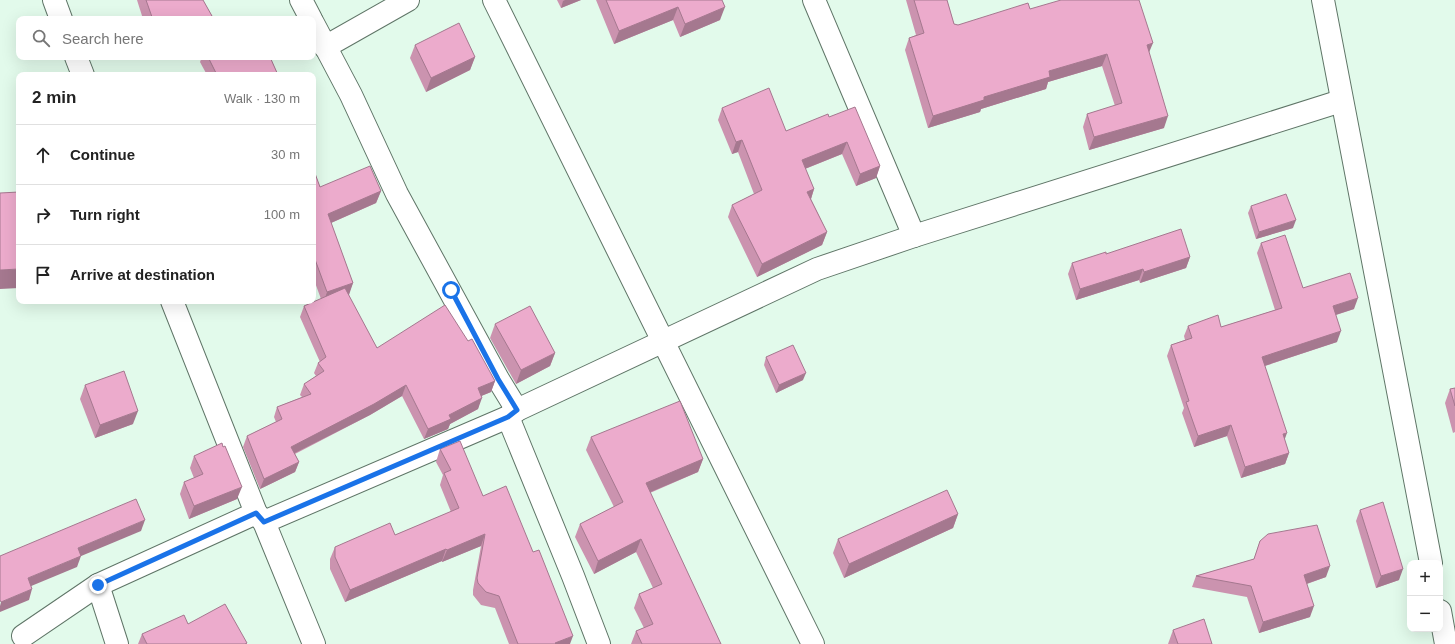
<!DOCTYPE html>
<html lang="en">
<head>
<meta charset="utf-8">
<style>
  body { margin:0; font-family:Helvetica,sans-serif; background:#f2f2f2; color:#222 }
  .controls { position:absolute; right:12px; bottom:12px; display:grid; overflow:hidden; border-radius:8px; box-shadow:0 4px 16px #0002 }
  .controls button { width:36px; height:36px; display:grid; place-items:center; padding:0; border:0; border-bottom:1px solid #e0e0e0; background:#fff; color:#222; font:20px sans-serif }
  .stop { position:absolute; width:12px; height:12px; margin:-9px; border:3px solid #1a73e8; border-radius:50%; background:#fff }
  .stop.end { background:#1a73e8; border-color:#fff; box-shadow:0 1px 4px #0008 }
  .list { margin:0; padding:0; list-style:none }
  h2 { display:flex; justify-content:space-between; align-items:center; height:52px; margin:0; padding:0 16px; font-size:17px }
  h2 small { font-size:13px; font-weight:400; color:#767676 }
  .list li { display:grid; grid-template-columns:26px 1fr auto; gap:12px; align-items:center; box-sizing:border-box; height:60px; padding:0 16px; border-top:1px solid #e0e0e0 }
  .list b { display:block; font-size:15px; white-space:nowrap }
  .list em { font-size:13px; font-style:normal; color:#767676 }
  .icon { flex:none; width:22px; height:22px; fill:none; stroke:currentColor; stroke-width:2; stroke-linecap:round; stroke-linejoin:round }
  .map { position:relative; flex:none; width:1455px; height:644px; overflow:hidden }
  .search { position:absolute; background:#fff; box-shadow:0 4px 16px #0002; left:16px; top:16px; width:300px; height:44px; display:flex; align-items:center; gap:10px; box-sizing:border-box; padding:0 14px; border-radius:8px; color:#767676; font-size:15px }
  .panel { position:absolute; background:#fff; box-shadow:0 4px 16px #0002; left:16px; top:72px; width:300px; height:232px; border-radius:8px }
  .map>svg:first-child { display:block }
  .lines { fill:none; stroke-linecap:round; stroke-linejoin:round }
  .minor-casing { stroke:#5f7567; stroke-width:24 }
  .minor { stroke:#fff; stroke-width:22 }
  .wall { fill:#cb93af }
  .shaded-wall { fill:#a5788f }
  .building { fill:#ecabcc; stroke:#a5788f }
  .route { stroke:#1a73e8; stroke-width:5 }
</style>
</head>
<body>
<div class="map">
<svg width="1455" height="644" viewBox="0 0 1455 644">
  <rect width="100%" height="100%" fill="#e2faeb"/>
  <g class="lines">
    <defs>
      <g id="minor">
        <path d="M 54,0 L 61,19"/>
        <path d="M 301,0 L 311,19"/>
        <path d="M 494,0 L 813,644"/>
        <path d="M 814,0 L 914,236"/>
        <path d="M 1323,0 L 1431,563"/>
        <path d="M 313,23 L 351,95 L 397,194 L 498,379 L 517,410"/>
        <path d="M 325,47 L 408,0"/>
        <path d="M 76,57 L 83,75"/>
        <path d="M 172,301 L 256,513 L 264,522 L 314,644"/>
        <path d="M 508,417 L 573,576 L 599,644"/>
        <path d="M 264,522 L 508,417 L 517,410 L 817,269 L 914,236 L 1341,101"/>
        <path d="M 98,585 L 117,644"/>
        <path d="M 1440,611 L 1446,644"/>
        <path d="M 23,636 L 98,585 L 256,513"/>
      </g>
    </defs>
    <use href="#minor" class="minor-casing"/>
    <use href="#minor" class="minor"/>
  </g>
  <g class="wall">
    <path d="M 137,0 L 203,0 L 212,16 L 210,19 L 143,19 Z"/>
    <path d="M 557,0 L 581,0 L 561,8 Z"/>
    <path d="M 596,0 L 722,0 L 720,20 L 680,37 L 673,20 L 614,44 Z"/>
    <path d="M 906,0 L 947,0 L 954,24 L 958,25 L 1030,9 L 1149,53 L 1164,128 L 1089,150 L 1083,127 L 1087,114 L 1115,106 L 1102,66 L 1048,82 L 1046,89 L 981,109 L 980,112 L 928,128 L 905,50 L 909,38 L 916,35 Z"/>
    <path d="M 415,45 L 475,57 L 470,70 L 426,92 L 410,58 Z"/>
    <path d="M 202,57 L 270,57 L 278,75 L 207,75 L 200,62 Z"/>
    <path d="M 722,108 L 786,131 L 829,117 L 880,166 L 876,178 L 856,186 L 842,154 L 805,169 L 814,189 L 811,199 L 827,232 L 822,245 L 757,277 L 728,217 L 732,205 L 754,194 L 738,152 L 732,154 L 718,120 Z"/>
    <path d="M 313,168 L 320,187 L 381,191 L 376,203 L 331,223 L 353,283 L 348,295 L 377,348 L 468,341 L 495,381 L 491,392 L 481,396 L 478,409 L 450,424 L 448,429 L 424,439 L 402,396 L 370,415 L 295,454 L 299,462 L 295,472 L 260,489 L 243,447 L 247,436 L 276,422 L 274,417 L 277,407 L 302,397 L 300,395 L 304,384 L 316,376 L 314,373 L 318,363 L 320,362 L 300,317 L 304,306 L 321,299 L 313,277 Z"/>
    <path d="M 1251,206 L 1293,228 L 1256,239 L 1248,213 Z"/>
    <path d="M 1261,243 L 1303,288 L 1354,309 L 1336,315 L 1337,342 L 1265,366 L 1284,439 L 1289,453 L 1285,464 L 1241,478 L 1227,436 L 1194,447 L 1182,413 L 1184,408 L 1167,356 L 1171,345 L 1185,340 L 1184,336 L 1188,326 L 1221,327 L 1275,310 L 1257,253 Z"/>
    <path d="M 1106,254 L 1190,257 L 1186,268 L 1140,283 L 1139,280 L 1076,300 L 1068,274 L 1072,263 Z"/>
    <path d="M 495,324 L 555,353 L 550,366 L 516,384 L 490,338 Z"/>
    <path d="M 766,357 L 803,380 L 776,393 L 764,365 Z"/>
    <path d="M 85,385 L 133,424 L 95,438 L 80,399 Z"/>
    <path d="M 1455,388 L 1455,432 L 1453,433 L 1445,403 L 1450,389 Z"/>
    <path d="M 591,437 L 703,459 L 698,472 L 650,493 L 721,644 L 631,644 L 636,631 L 644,628 L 634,608 L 639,594 L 653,588 L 636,552 L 594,574 L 575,537 L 580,524 L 614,507 L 586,450 Z"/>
    <path d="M 440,449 L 483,496 L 570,644 L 509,644 L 495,608 L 481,605 L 473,595 L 473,590 L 481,546 L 442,562 L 442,561 L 345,602 L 330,569 L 330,559 L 335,547 L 395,535 L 451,512 L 440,485 L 443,475 L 436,462 Z"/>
    <path d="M 194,456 L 237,499 L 189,519 L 180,494 L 184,482 L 194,478 L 190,468 Z"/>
    <path d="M 1360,510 L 1399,580 L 1376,588 L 1356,521 Z"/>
    <path d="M 958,514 L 953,528 L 844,578 L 833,553 L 838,539 Z"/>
    <path d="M 1260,541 L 1326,577 L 1307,584 L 1310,617 L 1259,633 L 1247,597 L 1192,587 L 1196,576 L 1254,559 Z"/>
    <path d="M 188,624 L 247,643 L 247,644 L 138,644 L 142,634 Z"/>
    <path d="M 1173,630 L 1212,644 L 1168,644 Z"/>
  </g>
  <g class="shaded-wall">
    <path d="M 565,0 L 581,0 L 561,8 L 563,1 Z"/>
    <path d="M 678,7 L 673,20 L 614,44 L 619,31 Z"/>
    <path d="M 725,7 L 720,20 L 680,37 L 685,24 Z"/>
    <path d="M 212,16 L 210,19 L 205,19 Z"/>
    <path d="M 1153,43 L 1148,55 L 1147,45 Z"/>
    <path d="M 1107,54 L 1102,66 L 1048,82 L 1046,89 L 981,109 L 980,112 L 928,128 L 933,116 L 1049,71 Z"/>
    <path d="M 475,57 L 470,70 L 426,92 L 431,78 Z"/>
    <path d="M 1168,116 L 1164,128 L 1089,150 L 1094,137 Z"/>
    <path d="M 742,140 L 738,152 L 732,154 L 736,142 Z"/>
    <path d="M 847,142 L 842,154 L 797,172 L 802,160 Z"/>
    <path d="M 880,166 L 876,178 L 856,186 L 860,174 Z"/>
    <path d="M 814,189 L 810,202 L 807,192 Z"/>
    <path d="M 381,191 L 376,203 L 324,226 L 328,214 Z"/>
    <path d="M 1296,220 L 1293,228 L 1256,239 L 1259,232 Z"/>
    <path d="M 827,232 L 822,245 L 757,277 L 762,264 Z"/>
    <path d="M 1190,257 L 1186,268 L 1140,283 L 1144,272 Z"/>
    <path d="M 19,269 L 19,288 L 0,289 L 0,270 Z"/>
    <path d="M 1143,269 L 1139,280 L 1076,300 L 1080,289 Z"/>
    <path d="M 353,283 L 349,295 L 323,304 L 327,292 Z"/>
    <path d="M 1358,298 L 1354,309 L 1329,317 L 1333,306 Z"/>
    <path d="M 1341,331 L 1337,342 L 1258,368 L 1262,357 Z"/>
    <path d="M 555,353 L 550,366 L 516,384 L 521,370 Z"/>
    <path d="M 806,373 L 803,380 L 776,393 L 779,385 Z"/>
    <path d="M 495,381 L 491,392 L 474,399 L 478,388 Z"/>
    <path d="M 406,385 L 402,396 L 370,415 L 287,457 L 291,447 Z"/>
    <path d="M 482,398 L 478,409 L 450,424 L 448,429 L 424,439 L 428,429 L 449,415 Z"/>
    <path d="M 138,411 L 133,424 L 95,438 L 100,425 Z"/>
    <path d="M 1231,425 L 1227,436 L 1194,447 L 1198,436 Z"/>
    <path d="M 1287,433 L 1283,444 L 1283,434 Z"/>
    <path d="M 1289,453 L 1285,464 L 1241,478 L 1245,467 Z"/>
    <path d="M 703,459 L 698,472 L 641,496 L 646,483 Z"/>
    <path d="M 299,462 L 295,472 L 260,489 L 264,479 Z"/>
    <path d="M 242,487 L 237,499 L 189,519 L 194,506 Z"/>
    <path d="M 958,514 L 953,528 L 844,578 L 849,564 Z"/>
    <path d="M 145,520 L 141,531 L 74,559 L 78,548 Z"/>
    <path d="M 485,534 L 481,546 L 442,562 L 447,550 Z"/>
    <path d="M 641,539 L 636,552 L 594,574 L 598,561 Z"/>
    <path d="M 446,549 L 442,561 L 345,602 L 350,590 Z"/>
    <path d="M 81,556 L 77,567 L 24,589 L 28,578 Z"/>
    <path d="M 1330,566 L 1326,577 L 1300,586 L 1304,575 Z"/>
    <path d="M 1403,569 L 1399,580 L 1376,588 L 1381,576 Z"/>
    <path d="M 32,589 L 29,600 L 0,612 L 0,606 L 1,602 Z"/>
    <path d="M 1314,606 L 1310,617 L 1259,633 L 1263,622 Z"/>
    <path d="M 573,636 L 570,644 L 555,644 L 555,643 Z"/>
  </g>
  <g class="building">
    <path d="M 146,0 L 203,0 L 212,16 L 205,19 L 148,19 L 152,17 Z"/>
    <path d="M 606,0 L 722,0 L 725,7 L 685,24 L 678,7 L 619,31 Z"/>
    <path d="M 914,0 L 947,0 L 954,24 L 958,25 L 1028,3 L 1030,9 L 1061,0 L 1139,0 L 1153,43 L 1147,45 L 1168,116 L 1094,137 L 1087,114 L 1122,103 L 1107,54 L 1049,71 L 1050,77 L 984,97 L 984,100 L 933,116 L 909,38 L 924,33 Z"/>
    <path d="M 459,23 L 475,57 L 431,78 L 415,45 Z"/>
    <path d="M 208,57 L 270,57 L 278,75 L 217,75 Z"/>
    <path d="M 769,88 L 786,131 L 828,114 L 829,117 L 855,107 L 880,166 L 860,174 L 847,142 L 802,160 L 814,189 L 807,192 L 827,232 L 762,264 L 732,205 L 762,190 L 742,140 L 736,142 L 722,108 Z"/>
    <path d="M 370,166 L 381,191 L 328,214 L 353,283 L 327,292 L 313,254 L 313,168 L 320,187 Z"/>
    <path d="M 19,192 L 19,269 L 0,270 L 0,193 Z"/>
    <path d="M 1286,194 L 1296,220 L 1259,232 L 1251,206 Z"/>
    <path d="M 1181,229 L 1190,257 L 1144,272 L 1143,269 L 1080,289 L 1072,263 L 1106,252 L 1106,254 Z"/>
    <path d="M 1285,235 L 1303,288 L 1350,273 L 1358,298 L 1333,306 L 1341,331 L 1262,357 L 1287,433 L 1283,434 L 1289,453 L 1245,467 L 1231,425 L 1198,436 L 1186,402 L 1189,401 L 1171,345 L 1192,338 L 1188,326 L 1218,315 L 1221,327 L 1282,308 L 1261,243 Z"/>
    <path d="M 345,288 L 377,348 L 445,305 L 468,341 L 472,339 L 495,381 L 478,388 L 482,398 L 449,415 L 451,419 L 428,429 L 406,385 L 374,404 L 291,447 L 299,462 L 264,479 L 247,436 L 282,419 L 277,407 L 311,394 L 304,384 L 324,371 L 318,363 L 326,357 L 304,306 Z"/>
    <path d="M 530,306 L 555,353 L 521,370 L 495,324 Z"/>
    <path d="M 793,345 L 806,373 L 779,385 L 766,357 Z"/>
    <path d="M 124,371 L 138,411 L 100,425 L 85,385 Z"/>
    <path d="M 1455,388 L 1455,406 L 1450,389 Z"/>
    <path d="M 680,401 L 703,459 L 646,483 L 721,644 L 642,644 L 636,631 L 653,624 L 639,594 L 662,584 L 641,539 L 598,561 L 580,524 L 623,502 L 591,437 Z"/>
    <path d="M 460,441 L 483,496 L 506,486 L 533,552 L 539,550 L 573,636 L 555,643 L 556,644 L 518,644 L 499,596 L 486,592 L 478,583 L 477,578 L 485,534 L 447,550 L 446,549 L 350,590 L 335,557 L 335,547 L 390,523 L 395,535 L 459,508 L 444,473 L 451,470 L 440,449 Z"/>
    <path d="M 222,443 L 223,447 L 225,446 L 242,487 L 194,506 L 184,482 L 203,474 L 194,456 Z"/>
    <path d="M 947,490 L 958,514 L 849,564 L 838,539 Z"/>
    <path d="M 136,499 L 145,520 L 78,548 L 81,556 L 28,578 L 32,589 L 1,602 L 0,600 L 0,556 Z"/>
    <path d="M 1383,502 L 1403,569 L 1381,576 L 1360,510 Z"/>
    <path d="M 1317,525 L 1330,566 L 1304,575 L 1314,606 L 1263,622 L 1251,586 L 1196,576 L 1254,559 L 1260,541 L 1268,534 Z"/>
    <path d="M 225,604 L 247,643 L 245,644 L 147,644 L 142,634 L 184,615 L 188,624 Z"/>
    <path d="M 1204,619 L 1212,644 L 1178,644 L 1173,630 Z"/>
  </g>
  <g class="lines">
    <path class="route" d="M 98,585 L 256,513 L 264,522 L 508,417 L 517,410 L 498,379 L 451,290"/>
  </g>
</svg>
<div class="controls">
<button>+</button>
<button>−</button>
</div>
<div class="stop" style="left:451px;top:290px"></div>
<div class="stop end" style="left:98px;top:585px"></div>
<div class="search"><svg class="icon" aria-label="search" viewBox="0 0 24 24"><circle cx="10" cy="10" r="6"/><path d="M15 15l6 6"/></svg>Search here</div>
<section class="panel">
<h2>2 min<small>Walk · 130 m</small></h2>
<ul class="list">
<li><svg class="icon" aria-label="ahead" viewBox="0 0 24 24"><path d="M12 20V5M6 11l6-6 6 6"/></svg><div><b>Continue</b></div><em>30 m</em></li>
<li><svg class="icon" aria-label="right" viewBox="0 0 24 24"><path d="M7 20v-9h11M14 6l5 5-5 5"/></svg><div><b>Turn right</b></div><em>100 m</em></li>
<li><svg class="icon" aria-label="arrive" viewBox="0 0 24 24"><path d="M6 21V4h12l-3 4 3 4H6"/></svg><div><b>Arrive at destination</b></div></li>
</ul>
</section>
</div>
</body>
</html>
